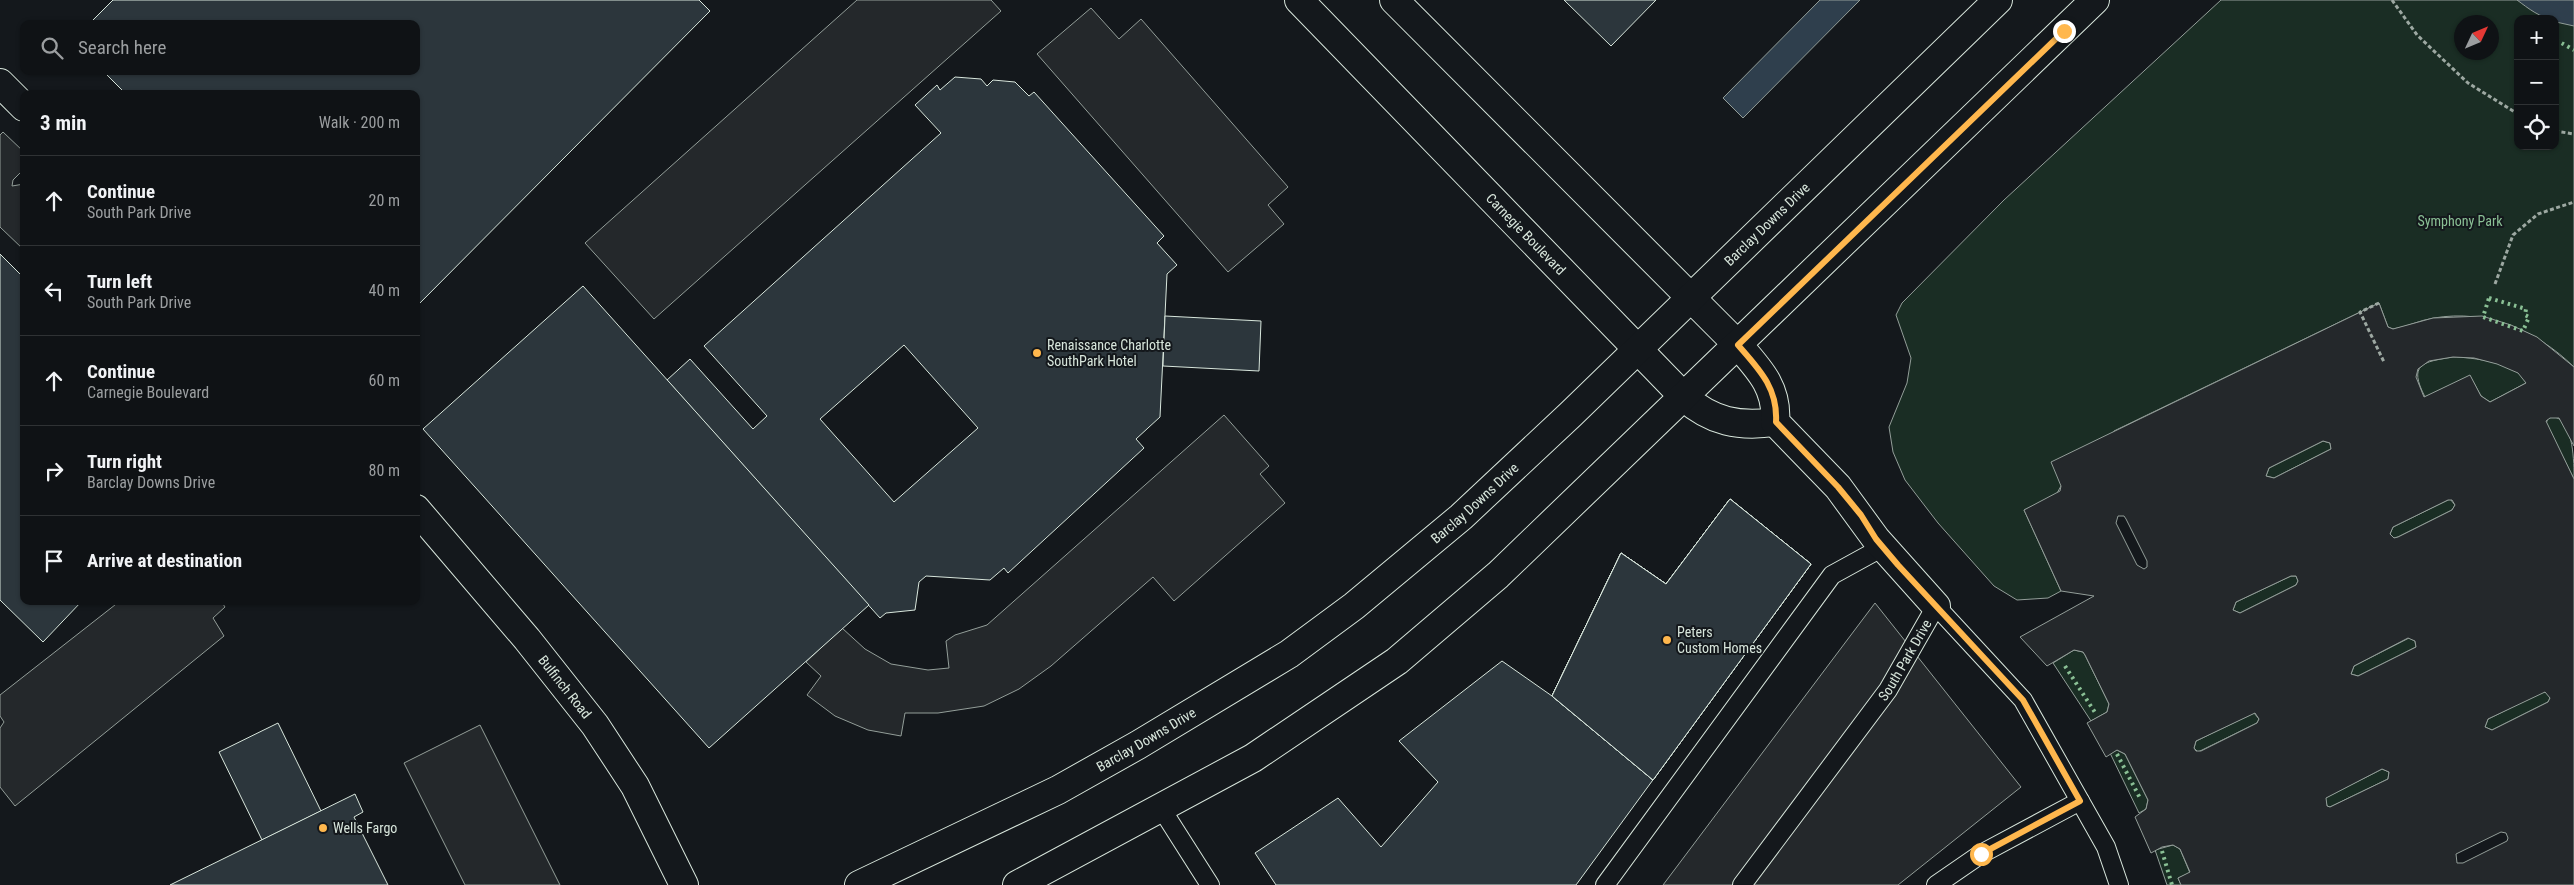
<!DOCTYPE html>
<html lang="en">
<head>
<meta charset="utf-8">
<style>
  body { margin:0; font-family:"Roboto Condensed",sans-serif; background:#181b1e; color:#f1f3f6 }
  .controls { position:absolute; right:15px; top:15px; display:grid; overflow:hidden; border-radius:10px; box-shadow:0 1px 4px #0004 }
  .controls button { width:45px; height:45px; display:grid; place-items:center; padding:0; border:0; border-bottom:1px solid #2f3234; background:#0f1215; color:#f1f3f6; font:25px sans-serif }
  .compass { position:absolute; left:2454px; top:15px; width:45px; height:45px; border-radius:50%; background:#0f1215; box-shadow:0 1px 4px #0004; rotate:46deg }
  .stop { position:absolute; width:15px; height:15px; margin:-11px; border:4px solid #ffb74d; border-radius:50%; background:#fff }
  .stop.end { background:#ffb74d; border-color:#fff; box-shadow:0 1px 5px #0008 }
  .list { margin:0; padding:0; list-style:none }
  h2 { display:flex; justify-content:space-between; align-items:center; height:65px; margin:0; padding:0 20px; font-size:21px }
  h2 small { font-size:16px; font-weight:400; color:#9b9ea0 }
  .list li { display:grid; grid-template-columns:32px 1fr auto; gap:15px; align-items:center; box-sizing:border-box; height:90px; padding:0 20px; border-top:1px solid #2f3234 }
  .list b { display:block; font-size:19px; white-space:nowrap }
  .list p { margin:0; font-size:16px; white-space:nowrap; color:#9b9ea0 }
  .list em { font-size:16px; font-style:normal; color:#9b9ea0 }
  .icon { flex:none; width:28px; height:28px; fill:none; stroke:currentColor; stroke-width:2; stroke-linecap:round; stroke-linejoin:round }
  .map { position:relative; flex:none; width:2574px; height:885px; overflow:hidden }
  .search { position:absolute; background:#0f1215; box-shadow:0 1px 4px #0004; left:20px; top:20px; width:400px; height:55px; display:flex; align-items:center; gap:12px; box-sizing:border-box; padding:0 18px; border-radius:10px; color:#9b9ea0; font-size:19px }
  .panel { position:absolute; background:#0f1215; box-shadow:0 1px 4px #0004; left:20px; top:90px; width:400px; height:515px; border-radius:10px }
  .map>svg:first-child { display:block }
  .green { fill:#1a2d24; stroke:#939e99; fill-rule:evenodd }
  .parking { fill:#24282b; stroke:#939e99; fill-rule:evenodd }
  .water { fill:#2f3f4d; stroke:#939e99 }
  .building { fill:#2c363c; stroke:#d8e6dc; fill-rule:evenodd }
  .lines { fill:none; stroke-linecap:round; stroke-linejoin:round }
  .lane-casing { stroke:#d8e6dc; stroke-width:20 }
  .street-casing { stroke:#d8e6dc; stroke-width:30 }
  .secondary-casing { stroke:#d8e6dc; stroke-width:30 }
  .path { stroke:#9da8a2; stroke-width:3; stroke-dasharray:4 2.5; stroke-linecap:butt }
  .lane { stroke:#14181c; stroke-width:18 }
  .street { stroke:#14181c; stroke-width:28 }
  .secondary { stroke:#14181c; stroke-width:28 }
  .hedge { stroke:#8ac095; stroke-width:4; stroke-dasharray:2.5 4; stroke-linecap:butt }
  .route { stroke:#ffb74d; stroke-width:6 }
  .poi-dot { fill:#ffb74d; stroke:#14181c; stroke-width:2 }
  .labels { text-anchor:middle; stroke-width:4; stroke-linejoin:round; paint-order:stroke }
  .park-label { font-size:14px; fill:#8ac095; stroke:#14181c }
  .street-label { font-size:14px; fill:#d8e6dc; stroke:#14181c }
  .poi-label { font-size:14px; fill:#d8e6dc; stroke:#14181c; text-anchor:start }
</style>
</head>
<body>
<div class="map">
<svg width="2574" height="885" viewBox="0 0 2574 885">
  <rect width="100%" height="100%" fill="#14181c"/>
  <g class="green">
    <path d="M 2221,0 L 2574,0 L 2574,367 C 2536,330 2487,309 2434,318 C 2420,320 2407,327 2393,329 L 2388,327 L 2379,303 L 2114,431 L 2061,486 L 2056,495 L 2024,510 L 2061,591 L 2048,598 L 2017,600 L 1994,586 L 1938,523 L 1905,480 L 1893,452 L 1889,427 L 1907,383 L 1911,358 L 1896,315 L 1902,303 L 2004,200 ZM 2518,19 L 2555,19 L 2555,146 L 2518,146 ZM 2462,22 L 2492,22 L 2492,52 L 2462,52 Z"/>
    <path d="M 2453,357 C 2470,357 2521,363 2526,383 L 2490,402 L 2481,396 L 2470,376 L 2425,397 C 2408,364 2422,362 2453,357 Z"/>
    <path d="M 2555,417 C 2574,423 2574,463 2574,479 L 2546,424 L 2548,418 Z"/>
    <path d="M 2323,441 L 2330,443 L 2331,449 L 2327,451 L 2274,478 L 2266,476 L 2269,468 Z"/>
    <path d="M 2450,499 L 2455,505 L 2452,510 L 2398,537 L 2394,538 L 2390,534 L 2393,527 Z"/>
    <path d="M 2291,576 L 2296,576 L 2298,581 L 2296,585 L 2240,613 L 2233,610 L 2236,602 Z"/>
    <path d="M 2409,638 L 2415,641 L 2416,647 L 2358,676 L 2351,674 L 2354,666 Z"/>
    <path d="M 2074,650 L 2083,652 L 2085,655 L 2109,704 L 2107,712 L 2091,721 L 2053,663 Z"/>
    <path d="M 2543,692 L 2548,693 L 2550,698 L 2548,702 L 2492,730 L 2485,727 L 2488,719 Z"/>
    <path d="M 2254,713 L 2259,719 L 2257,723 L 2198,752 L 2194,748 L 2196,741 Z"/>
    <path d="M 2117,750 L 2125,754 L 2148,800 L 2146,809 L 2139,813 L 2110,753 Z"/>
    <path d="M 2382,769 L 2389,772 L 2388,779 L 2330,807 L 2327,806 L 2325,798 Z"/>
    <path d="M 2173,845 L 2180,849 L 2190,873 L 2178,878 L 2181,885 L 2167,885 L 2155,850 Z"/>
  </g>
  <g class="parking">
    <path d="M 857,0 L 991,0 L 1001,11 L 654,319 L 585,243 Z"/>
    <path d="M 1091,8 L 1119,39 L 1141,19 L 1288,187 L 1268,205 L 1284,224 L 1228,272 L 1037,54 Z"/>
    <path d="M 3,132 L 24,152 L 24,169 L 13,180 L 12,186 L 24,184 L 24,250 L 0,227 L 0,135 Z"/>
    <path d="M 2379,303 L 2388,327 L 2393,329 L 2433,318 L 2482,316 L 2511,325 L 2537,337 L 2574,367 L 2574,446 L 2559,418 L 2550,418 L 2546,421 L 2574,479 L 2574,885 L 2181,885 L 2178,878 L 2190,872 L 2180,849 L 2173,845 L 2162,847 L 2151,853 L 2135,817 L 2146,809 L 2148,800 L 2125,754 L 2117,750 L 2106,757 L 2087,723 L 2107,712 L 2109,704 L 2085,655 L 2083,652 L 2074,650 L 2047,666 L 2020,637 L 2094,596 L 2061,591 L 2024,510 L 2060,491 L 2061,486 L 2051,462 ZM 2453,357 L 2474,358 L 2497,364 L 2518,373 L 2526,383 L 2490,402 L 2481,396 L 2470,375 L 2424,397 L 2416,377 L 2418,369 L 2429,361 ZM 2323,441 L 2330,443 L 2331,449 L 2327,451 L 2274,478 L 2266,476 L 2269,468 ZM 2448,500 L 2452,500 L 2455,505 L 2452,510 L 2398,537 L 2394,538 L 2390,534 L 2393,527 ZM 2118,516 L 2124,516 L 2126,519 L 2147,561 L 2147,567 L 2144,569 L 2137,565 L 2116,523 ZM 2291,576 L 2296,576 L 2298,581 L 2296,585 L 2240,613 L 2233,610 L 2236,602 ZM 2408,638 L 2415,641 L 2416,647 L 2358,676 L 2351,674 L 2354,666 ZM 2545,692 L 2550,698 L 2548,702 L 2492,730 L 2485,727 L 2488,719 ZM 2255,713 L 2259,719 L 2257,723 L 2201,751 L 2196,751 L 2194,748 L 2196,741 ZM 2382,769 L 2389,772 L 2388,779 L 2330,807 L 2327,806 L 2326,798 ZM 2501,832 L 2506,833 L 2508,838 L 2507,841 L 2463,863 L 2457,863 L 2456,854 Z"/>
    <path d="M 1224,415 L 1269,466 L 1260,474 L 1285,503 L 1174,601 L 1153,577 L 1051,666 L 1019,689 L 984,706 L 938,713 L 905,713 L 901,736 L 868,730 L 835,716 L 807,695 L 821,676 L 806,662 L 842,628 L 865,649 L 891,664 L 928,670 L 949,668 L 946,641 L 955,635 L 987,625 Z"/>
    <path d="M 120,601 L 221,601 L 225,607 L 213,618 L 224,636 L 15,806 L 0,787 L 0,728 L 4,722 L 0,716 L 0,695 Z"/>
    <path d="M 1875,603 L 2021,787 L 1898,885 L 1663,885 Z"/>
    <path d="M 480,725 L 560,885 L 465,885 L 404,763 Z"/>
  </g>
  <g class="water">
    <path d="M 1820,0 L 1860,0 L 1743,118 L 1723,98 Z"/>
    <path d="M 2517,0 L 2574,0 L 2574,26 L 2556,22 L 2555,19 C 2541,19 2528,8 2517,0 Z"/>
  </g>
  <g class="building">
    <path d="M 113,0 L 699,0 L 710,11 L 416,307 L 416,94 L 126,94 L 103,71 L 416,71 L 416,24 L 89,24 Z"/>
    <path d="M 1564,0 L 1656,0 L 1611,46 Z"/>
    <path d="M 955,77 L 981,79 L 987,86 L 993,80 L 1015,82 L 1029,96 L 1034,92 L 1164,236 L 1157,243 L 1177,265 L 1167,274 L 1160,417 L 1136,439 L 1144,448 L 1008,573 L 1004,568 L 990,580 L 926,576 L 919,582 L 915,610 L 886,613 L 880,618 L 667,380 L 690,359 L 753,429 L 767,416 L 704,346 L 941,133 L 915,105 L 937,85 L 940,90 ZM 904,345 L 978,428 L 894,502 L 820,419 Z"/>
    <path d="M 0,254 L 24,278 L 24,601 L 82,601 L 43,642 L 0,600 Z"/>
    <path d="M 583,286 L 869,605 L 709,748 L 423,429 Z"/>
    <path d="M 1165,316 L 1261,321 L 1259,371 L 1163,366 Z"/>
    <path d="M 1730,499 L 1811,564 L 1576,885 L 1276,885 L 1255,853 L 1338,798 L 1381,847 L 1438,782 L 1399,741 L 1502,661 L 1552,696 L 1621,553 L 1666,584 Z"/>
    <path d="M 1730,499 L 1811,564 L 1653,780 L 1552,696 L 1621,553 L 1666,584 Z"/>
    <path d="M 1730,499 L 1811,564 L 1653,780 L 1552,696 L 1621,553 L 1666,584 Z"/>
    <path d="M 1730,499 L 1811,564 L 1653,780 L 1552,696 L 1621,553 L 1666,584 Z"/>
    <path d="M 1730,499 L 1811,564 L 1653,780 L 1552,696 L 1621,553 L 1666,584 Z"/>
    <path d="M 1730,499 L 1811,564 L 1653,780 L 1552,696 L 1621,553 L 1666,584 Z"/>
    <path d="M 278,723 L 321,811 L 262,840 L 219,752 Z"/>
    <path d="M 355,794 L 363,812 L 354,817 L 388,885 L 170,885 Z"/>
  </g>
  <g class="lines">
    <defs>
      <g id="lane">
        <path d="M 1161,808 L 1210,885"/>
        <path d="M 1605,885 L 1832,575 L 1883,547"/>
        <path id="s1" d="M 1742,885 L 1888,690 L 1936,606 L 2023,700 L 2106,847 L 2119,885"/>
        <path d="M 1936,885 L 1981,854 L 2080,801"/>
      </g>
      <g id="street">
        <path id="s2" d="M 1299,0 L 1684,397 C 1712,422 1739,427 1775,422"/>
        <path d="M 1394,0 L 1738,345 C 1759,369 1778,388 1775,422 L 1838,487 L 1876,539 L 1936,606"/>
        <path d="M 0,83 L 24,107"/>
        <path id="s3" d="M 416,509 L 527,639 L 595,725 L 635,786 L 684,885"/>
      </g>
      <g id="secondary">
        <path id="s4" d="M 859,885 L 1058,790 L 1138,745 L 1289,654 L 1354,606 L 1461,517 L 1571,414 L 1998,0"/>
        <path d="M 1017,885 L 1253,758 L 1397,661 L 1498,575 L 2095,0"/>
      </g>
    </defs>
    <use href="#lane" class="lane-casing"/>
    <use href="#street" class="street-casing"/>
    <use href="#secondary" class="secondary-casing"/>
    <g class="path">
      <path d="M 2392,0 L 2417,35 L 2468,83 L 2518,114"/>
      <path d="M 2555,131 L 2574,134"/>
      <path d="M 2495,284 L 2513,235 L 2538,214 L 2574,202"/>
      <path d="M 2379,303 L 2360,312 L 2384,362"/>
    </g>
    <use href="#lane" class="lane"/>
    <use href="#street" class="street"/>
    <use href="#secondary" class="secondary"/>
    <g class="hedge">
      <path d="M 2556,40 L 2574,50"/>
      <path d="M 2489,298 L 2526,309 L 2525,315 L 2529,317 L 2523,331 L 2483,317 Z"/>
      <path d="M 2065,666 L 2096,714"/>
      <path d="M 2117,754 L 2141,800"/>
      <path d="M 2162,851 L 2172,885"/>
    </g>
  </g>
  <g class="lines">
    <path class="route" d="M 1981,854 L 2080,801 L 2023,700 L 1898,565 L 1876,539 L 1861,515 L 1838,487 L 1776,422 C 1778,388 1759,369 1738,345 L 2064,31"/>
  </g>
  <g class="poi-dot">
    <circle cx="1037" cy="353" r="5"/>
    <circle cx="1667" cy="640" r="5"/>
    <circle cx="323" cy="828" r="5"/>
  </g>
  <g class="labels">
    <g class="park-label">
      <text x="2460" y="226">Symphony Park</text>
    </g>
    <g class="street-label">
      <text dy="5" stroke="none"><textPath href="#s4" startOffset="1132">Barclay Downs Drive</textPath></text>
      <text dy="5" stroke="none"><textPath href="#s2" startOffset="326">Carnegie Boulevard</textPath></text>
      <text dy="5" stroke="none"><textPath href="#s4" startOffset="728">Barclay Downs Drive</textPath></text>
      <text dy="5" stroke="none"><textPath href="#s1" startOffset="278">South Park Drive</textPath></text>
      <text dy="5" stroke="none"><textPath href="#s3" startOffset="232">Bulfinch Road</textPath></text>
      <text dy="5" stroke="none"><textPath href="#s4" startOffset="322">Barclay Downs Drive</textPath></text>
    </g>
    <g class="poi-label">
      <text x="1047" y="350">Renaissance Charlotte<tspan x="1047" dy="16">SouthPark Hotel</tspan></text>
      <text x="1677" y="637">Peters<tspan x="1677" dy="16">Custom Homes</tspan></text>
      <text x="333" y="833">Wells Fargo</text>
    </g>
  </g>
</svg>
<div class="controls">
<button>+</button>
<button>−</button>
<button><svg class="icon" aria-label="locate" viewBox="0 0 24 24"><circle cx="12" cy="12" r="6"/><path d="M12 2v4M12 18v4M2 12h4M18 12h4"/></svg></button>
</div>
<svg class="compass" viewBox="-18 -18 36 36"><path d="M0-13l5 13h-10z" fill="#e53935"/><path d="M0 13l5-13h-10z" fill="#9b9ea0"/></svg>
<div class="stop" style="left:1981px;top:854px"></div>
<div class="stop end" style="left:2064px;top:31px"></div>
<div class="search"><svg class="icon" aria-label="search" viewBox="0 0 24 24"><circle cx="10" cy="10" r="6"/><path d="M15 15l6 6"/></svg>Search here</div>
<section class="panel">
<h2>3 min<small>Walk · 200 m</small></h2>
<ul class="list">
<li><svg class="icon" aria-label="ahead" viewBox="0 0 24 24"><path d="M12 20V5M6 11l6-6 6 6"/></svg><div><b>Continue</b><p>South Park Drive</p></div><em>20 m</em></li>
<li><svg class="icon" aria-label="left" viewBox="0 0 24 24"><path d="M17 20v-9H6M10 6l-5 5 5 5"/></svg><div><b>Turn left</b><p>South Park Drive</p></div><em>40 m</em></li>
<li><svg class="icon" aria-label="ahead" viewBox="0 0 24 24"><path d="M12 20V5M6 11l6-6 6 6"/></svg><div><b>Continue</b><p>Carnegie Boulevard</p></div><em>60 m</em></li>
<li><svg class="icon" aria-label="right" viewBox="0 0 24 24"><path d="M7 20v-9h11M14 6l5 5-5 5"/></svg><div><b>Turn right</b><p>Barclay Downs Drive</p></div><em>80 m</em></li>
<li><svg class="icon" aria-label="arrive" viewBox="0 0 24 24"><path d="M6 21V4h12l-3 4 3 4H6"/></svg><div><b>Arrive at destination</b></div></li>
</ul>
</section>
</div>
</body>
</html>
